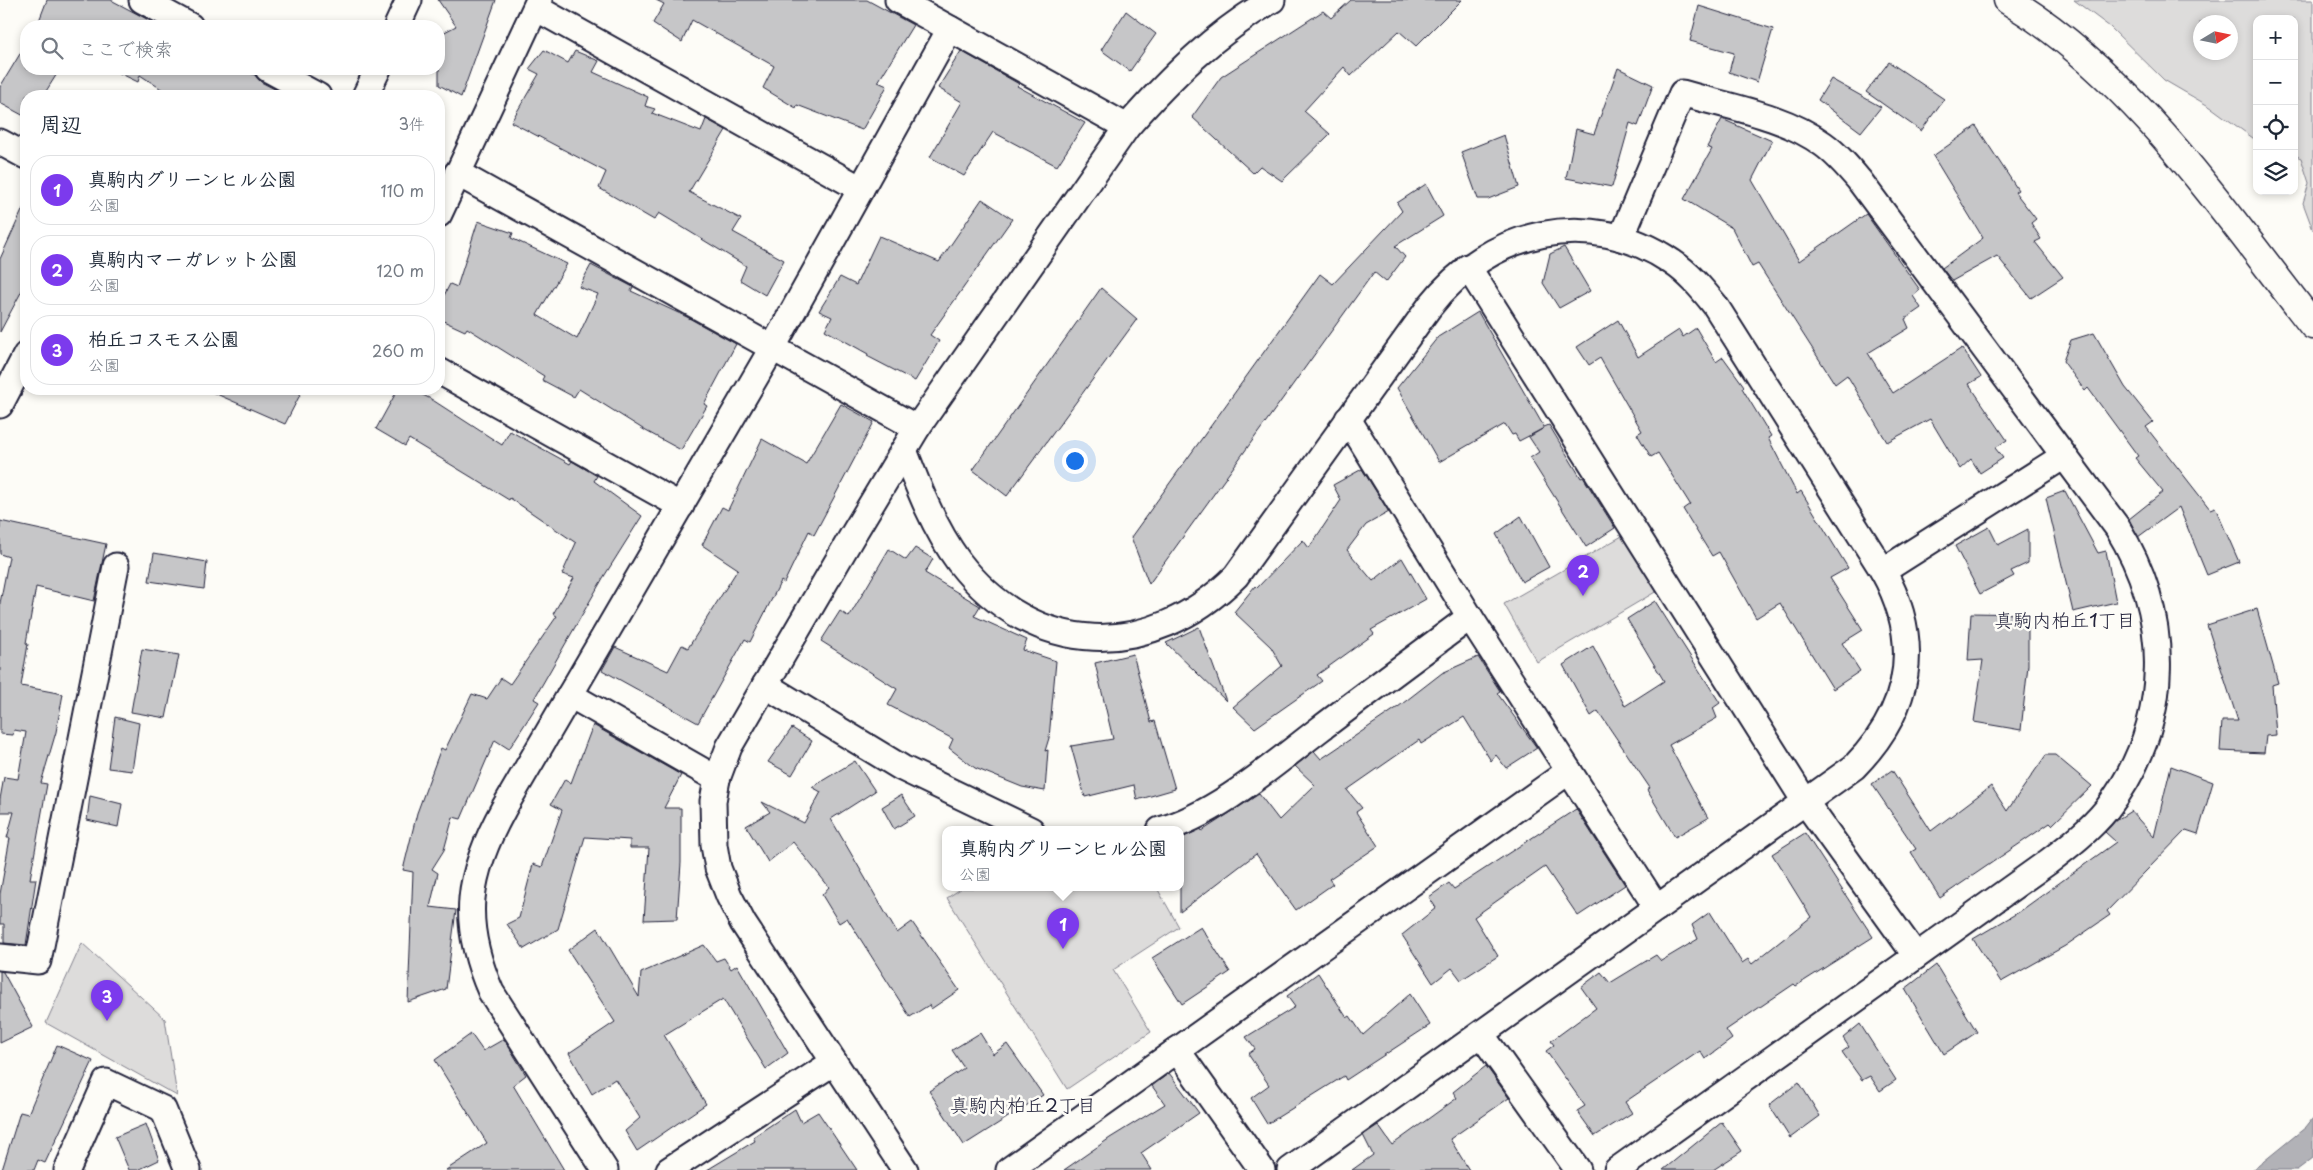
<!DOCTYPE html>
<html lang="ja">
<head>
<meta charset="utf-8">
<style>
  body { margin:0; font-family:"Playpen Sans","Klee One",sans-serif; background:#f2f2f3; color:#1f2937 }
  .controls { position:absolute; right:15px; top:15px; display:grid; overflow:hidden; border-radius:10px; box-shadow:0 2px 8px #0003 }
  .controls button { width:45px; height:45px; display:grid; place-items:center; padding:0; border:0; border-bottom:1px solid #e0e1e3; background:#fff; color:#1f2937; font:25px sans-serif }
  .compass { position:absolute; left:2193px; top:15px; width:45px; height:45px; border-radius:50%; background:#fff; box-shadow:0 2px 8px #0003; rotate:80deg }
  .you { position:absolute; left:1074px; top:460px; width:18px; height:18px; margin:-12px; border:4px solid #fff; border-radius:50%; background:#1a73e8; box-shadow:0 0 0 8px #1a73e833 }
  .badge { display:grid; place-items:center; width:32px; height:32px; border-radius:50%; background:#7c3aed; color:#fff; font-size:16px; font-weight:700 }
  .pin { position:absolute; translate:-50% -41px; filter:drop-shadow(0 1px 2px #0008) }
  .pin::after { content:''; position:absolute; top:26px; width:18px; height:15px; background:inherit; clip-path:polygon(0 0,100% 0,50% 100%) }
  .popup { position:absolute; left:942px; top:826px; width:242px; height:65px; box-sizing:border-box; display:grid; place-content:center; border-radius:10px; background:#fff; filter:drop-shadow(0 1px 4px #0005); font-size:16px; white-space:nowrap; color:#747a83 }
  .popup b { font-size:19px; color:#1f2937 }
  .popup::after { content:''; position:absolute; left:50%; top:100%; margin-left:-10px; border:10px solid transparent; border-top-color:#fff }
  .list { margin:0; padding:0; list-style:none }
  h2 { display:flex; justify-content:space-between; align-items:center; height:65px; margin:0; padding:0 20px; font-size:21px }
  h2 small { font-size:16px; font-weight:400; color:#747a83 }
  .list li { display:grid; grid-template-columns:32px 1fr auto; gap:15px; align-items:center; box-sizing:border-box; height:70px; margin:0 10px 10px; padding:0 10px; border:1px solid #e0e1e3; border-radius:20px }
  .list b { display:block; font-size:19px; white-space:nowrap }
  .list p { margin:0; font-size:16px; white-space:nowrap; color:#747a83 }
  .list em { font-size:16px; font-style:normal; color:#747a83 }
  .icon { flex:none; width:28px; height:28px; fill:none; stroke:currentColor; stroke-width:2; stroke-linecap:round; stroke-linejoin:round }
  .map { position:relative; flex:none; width:2313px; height:1170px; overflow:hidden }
  .search { position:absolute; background:#fff; box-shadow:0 2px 8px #0003; left:20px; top:20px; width:425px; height:55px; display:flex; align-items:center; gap:12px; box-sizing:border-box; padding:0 18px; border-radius:20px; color:#747a83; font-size:19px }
  .panel { position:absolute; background:#fff; box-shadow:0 2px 8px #0003; left:20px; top:90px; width:425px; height:305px; border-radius:20px }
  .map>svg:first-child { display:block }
  .green { fill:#dddcdb; stroke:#807f8b; fill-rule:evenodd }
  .water { fill:#b2b2b7; stroke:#787885 }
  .building { fill:#c6c6c8; stroke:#22223b }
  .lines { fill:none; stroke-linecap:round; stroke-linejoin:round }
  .street-casing { stroke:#22223b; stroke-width:29 }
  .secondary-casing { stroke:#22223b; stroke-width:31 }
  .street { stroke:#fdfcf7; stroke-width:25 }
  .secondary { stroke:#fdfcf7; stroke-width:28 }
  .labels { text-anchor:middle; stroke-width:5; stroke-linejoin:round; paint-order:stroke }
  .neighbourhood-label { font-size:19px; fill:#22223b; stroke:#fdfcf7 }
</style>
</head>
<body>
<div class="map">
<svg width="2313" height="1170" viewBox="0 0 2313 1170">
  <rect width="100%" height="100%" fill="#fdfcf7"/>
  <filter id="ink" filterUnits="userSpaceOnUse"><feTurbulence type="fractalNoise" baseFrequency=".02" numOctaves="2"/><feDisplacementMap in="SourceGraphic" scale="10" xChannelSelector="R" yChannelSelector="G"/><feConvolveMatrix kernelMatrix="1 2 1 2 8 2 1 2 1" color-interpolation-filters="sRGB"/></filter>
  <g filter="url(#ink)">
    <g class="green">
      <path d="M 2074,0 L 2313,0 L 2313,230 L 2303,203 L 2309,183 L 2301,158 L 2294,155 L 2294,19 L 2257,19 L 2257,141 L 2212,108 L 2164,80 L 2110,27 ZM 2200,22 L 2230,22 L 2230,52 L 2200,52 Z"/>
      <path d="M 1629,532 L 1662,588 L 1537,662 L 1504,604 Z"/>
      <path d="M 962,888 L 1157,888 L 1179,927 L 1113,970 L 1151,1032 L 1067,1089 L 947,898 Z"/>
      <path d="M 82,943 L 165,1019 L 177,1096 L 46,1023 Z"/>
    </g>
    <path class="water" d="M 2313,1118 L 2313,1158 L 2297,1170 L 2253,1170 L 2306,1127 Z"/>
    <g class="building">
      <path d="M 47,0 L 111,0 L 160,26 L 37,26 Z"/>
      <path d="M 438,0 L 496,0 L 461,97 L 439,85 L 439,35 L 456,26 Z"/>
      <path d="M 656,0 L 867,0 L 913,25 L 878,82 L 887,86 L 862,130 L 797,105 L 796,108 L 763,88 L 774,66 L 692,20 L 682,42 L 653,23 L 664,4 Z"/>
      <path d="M 1351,0 L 1462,0 L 1416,46 L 1399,31 L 1351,76 L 1344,67 L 1304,111 L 1330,134 L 1282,181 L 1260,166 L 1253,173 L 1192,117 L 1221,77 L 1323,11 L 1331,18 Z"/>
      <path d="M 1699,6 L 1773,29 L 1757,82 L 1729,72 L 1734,53 L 1690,41 Z"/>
      <path d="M 1126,11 L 1156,34 L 1130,71 L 1101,50 Z"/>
      <path d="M 26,44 L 26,69 L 60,69 L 43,96 L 26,96 L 26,117 L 0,103 L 0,87 Z"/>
      <path d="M 544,50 L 568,63 L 575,51 L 599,61 L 593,72 L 648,97 L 645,106 L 655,109 L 652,113 L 701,132 L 706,119 L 726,130 L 689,192 L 741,219 L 733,232 L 784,260 L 765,295 L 740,280 L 746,266 L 659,213 L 654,220 L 599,188 L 606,172 L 511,122 L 539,74 L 529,69 Z"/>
      <path d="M 961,51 L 1019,84 L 1017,86 L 1085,123 L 1057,166 L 993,132 L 964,176 L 930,157 L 962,102 L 938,88 Z"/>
      <path d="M 1889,62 L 1944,99 L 1921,131 L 1866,92 Z"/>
      <path d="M 1618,68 L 1653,85 L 1638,126 L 1630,123 L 1612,187 L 1566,178 L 1576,129 L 1594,134 Z"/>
      <path d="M 111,69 L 240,69 L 255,75 L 261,82 L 288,96 L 172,96 L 140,75 L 138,82 Z"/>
      <path d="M 1831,79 L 1881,107 L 1861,132 L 1818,100 Z"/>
      <path d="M 1722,119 L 1772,141 L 1752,180 L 1799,261 L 1866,214 L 1920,290 L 1913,296 L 1921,308 L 1905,319 L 1909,328 L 1868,353 L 1893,393 L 1962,348 L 1981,377 L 1969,384 L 2007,440 L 1995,448 L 2003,458 L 1980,473 L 1971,459 L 1960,469 L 1930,419 L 1887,442 L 1847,375 L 1835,384 L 1758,264 L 1752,267 L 1732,228 L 1684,199 L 1712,149 L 1707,147 Z"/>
      <path d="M 1976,126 L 2018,190 L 2015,192 L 2036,219 L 2031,223 L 2041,239 L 2035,242 L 2063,277 L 2031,298 L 1997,256 L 1952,281 L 1942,268 L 1983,238 L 1933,156 Z"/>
      <path d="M 1504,135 L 1519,187 L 1488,199 L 1478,199 L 1461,152 Z"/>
      <path d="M 1426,184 L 1443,216 L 1395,246 L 1405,257 L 1386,282 L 1374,272 L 1149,584 L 1131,537 L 1320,274 L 1333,284 L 1402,211 L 1397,203 Z"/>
      <path d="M 982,199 L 1012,219 L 930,335 L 939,341 L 915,381 L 867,356 L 868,354 L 825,330 L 832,317 L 819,311 L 840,277 L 856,285 L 879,236 L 939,262 Z"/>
      <path d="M 26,202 L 26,283 L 0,332 L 0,259 Z"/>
      <path d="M 478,221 L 513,233 L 511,238 L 567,264 L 537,315 L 577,339 L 598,294 L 579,287 L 591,265 L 633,287 L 631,291 L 687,317 L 736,344 L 704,404 L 707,406 L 681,450 L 646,431 L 579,389 L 574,397 L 542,380 L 544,376 L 467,328 L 465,331 L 439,319 L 439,305 L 450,284 L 457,287 Z"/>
      <path d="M 1564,247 L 1590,291 L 1559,308 L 1543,283 L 1550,254 Z"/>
      <path d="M 1101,288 L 1137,319 L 1007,496 L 973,470 Z"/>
      <path d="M 1478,312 L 1544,427 L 1549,425 L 1581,478 L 1583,477 L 1615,528 L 1586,547 L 1530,458 L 1539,452 L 1529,437 L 1544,428 L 1519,441 L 1515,434 L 1512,435 L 1505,424 L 1439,462 L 1397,388 L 1438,337 Z"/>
      <path d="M 1618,320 L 1638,357 L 1679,330 L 1683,337 L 1696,328 L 1716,362 L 1723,357 L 1744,386 L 1742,388 L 1771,436 L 1768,438 L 1797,494 L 1801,491 L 1848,568 L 1830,578 L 1863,630 L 1842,643 L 1860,671 L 1833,689 L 1780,603 L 1756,618 L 1719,552 L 1712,556 L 1683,509 L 1690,504 L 1658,453 L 1651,457 L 1637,434 L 1642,431 L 1600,358 L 1589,365 L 1577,347 Z"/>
      <path d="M 2094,333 L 2125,387 L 2153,422 L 2146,427 L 2210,509 L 2215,507 L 2239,562 L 2207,575 L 2179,507 L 2138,537 L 2129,519 L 2163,492 L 2135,458 L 2138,456 L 2088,388 L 2085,391 L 2063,361 L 2071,340 Z"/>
      <path d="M 205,389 L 303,389 L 285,424 Z"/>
      <path d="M 398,389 L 411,389 L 431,399 L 502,445 L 510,431 L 570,464 L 572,461 L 597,476 L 594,481 L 642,516 L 603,578 L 534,699 L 539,702 L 509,749 L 495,740 L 461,819 L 453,817 L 444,850 L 432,869 L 438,873 L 430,907 L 456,910 L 446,989 L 408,1002 L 413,872 L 403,870 L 417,813 L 441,748 L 445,750 L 472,694 L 487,699 L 501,678 L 510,684 L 557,616 L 553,614 L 574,578 L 562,574 L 576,543 L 510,498 L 509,500 L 409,439 L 405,446 L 376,429 Z"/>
      <path d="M 841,404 L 874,422 L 814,535 L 809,531 L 784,583 L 781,581 L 750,642 L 745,639 L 698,723 L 602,670 L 615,647 L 668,671 L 682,645 L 688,648 L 738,569 L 702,545 L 722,507 L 728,510 L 762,439 L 806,464 Z"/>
      <path d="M 1362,469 L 1389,512 L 1366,525 L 1347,550 L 1373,581 L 1402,558 L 1426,599 L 1371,630 L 1374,634 L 1317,675 L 1322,681 L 1255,728 L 1233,707 L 1282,666 L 1271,647 L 1234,612 L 1255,586 L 1257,588 L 1303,540 L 1309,548 L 1341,500 L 1333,485 Z"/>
      <path d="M 2065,491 L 2098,553 L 2106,551 L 2116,602 L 2073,612 L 2046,498 Z"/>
      <path d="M 1521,516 L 1549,567 L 1522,582 L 1496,534 Z"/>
      <path d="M 0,521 L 106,544 L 94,601 L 36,587 L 26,643 L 28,644 L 21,686 L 63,694 L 56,732 L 41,783 L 47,784 L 30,879 L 36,879 L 26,945 L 4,943 L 4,924 L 0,924 L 0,894 L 10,838 L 7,838 L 14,812 L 0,812 L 0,799 L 4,777 L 18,779 L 26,732 L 14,730 L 13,735 L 0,734 L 0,603 L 9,557 L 0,554 Z"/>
      <path d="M 1989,527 L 1998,545 L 2028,529 L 2028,563 L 2011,571 L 2014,576 L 1980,594 L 1955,546 Z"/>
      <path d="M 915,548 L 933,559 L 925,573 L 980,606 L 974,616 L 1027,640 L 1023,650 L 1056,661 L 1049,738 L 1045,751 L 1048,750 L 1045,791 L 1022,787 L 975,768 L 949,748 L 953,739 L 888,705 L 897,689 L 821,641 L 840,611 L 849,617 L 889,549 L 906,560 Z"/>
      <path d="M 154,553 L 207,562 L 204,589 L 149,581 Z"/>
      <path d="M 1655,601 L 1720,703 L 1713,708 L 1717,718 L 1669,745 L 1708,818 L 1675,837 L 1647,790 L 1650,788 L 1598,711 L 1591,716 L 1563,665 L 1593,646 L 1625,706 L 1664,681 L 1627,619 Z"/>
      <path d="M 2257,609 L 2278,683 L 2272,685 L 2276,735 L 2266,736 L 2264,753 L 2220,751 L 2222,721 L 2238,721 L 2207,625 Z"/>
      <path d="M 1971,613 L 2028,614 L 2028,665 L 2021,730 L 1974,722 L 1983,660 L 1968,661 Z"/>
      <path d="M 1199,627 L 1226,701 L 1166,643 Z"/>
      <path d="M 142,649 L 179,655 L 166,718 L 131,712 Z"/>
      <path d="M 1133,654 L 1151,722 L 1155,721 L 1175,789 L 1137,800 L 1134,785 L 1085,797 L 1071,746 L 1113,739 L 1095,663 Z"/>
      <path d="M 1478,657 L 1500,691 L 1497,693 L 1537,748 L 1506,768 L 1496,755 L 1491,761 L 1464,717 L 1421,744 L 1419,740 L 1347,790 L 1362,808 L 1356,812 L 1378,846 L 1329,879 L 1333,884 L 1296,910 L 1256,854 L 1180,912 L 1180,839 L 1201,829 L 1202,831 L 1259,794 L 1279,820 L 1315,785 L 1295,766 L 1314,751 L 1321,759 L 1398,707 L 1442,673 Z"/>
      <path d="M 115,717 L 139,723 L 132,771 L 108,768 Z"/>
      <path d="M 593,725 L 681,775 L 664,808 L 681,808 L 681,863 L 677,919 L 644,920 L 649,848 L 630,848 L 630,840 L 585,837 L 558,929 L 524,949 L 507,924 L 519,918 L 533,864 L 542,867 L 562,810 L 551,804 L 565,779 L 571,783 Z"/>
      <path d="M 792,728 L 812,741 L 792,775 L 768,762 Z"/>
      <path d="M 2046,755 L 2055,755 L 2092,786 L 2052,825 L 2050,823 L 1940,898 L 1911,852 L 1916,849 L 1872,784 L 1892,770 L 1931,831 L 1991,786 L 2007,811 Z"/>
      <path d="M 855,761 L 875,791 L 831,819 L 897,933 L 912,922 L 959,990 L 931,1009 L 929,1005 L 910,1017 L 847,918 L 839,923 L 822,895 L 829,887 L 793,842 L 768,862 L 746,826 L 770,812 L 762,802 L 804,823 L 821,792 L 812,787 Z"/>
      <path d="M 2171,766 L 2213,782 L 2198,834 L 2186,830 L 2107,911 L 2110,915 L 2065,946 L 2001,982 L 1973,939 L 2019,912 L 2116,842 L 2105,832 L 2115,821 L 2131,811 L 2154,837 Z"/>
      <path d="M 901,795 L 915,816 L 894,829 L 882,807 Z"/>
      <path d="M 90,796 L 122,804 L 118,827 L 87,820 Z"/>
      <path d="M 1576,809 L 1625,885 L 1578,916 L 1545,867 L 1474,917 L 1498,956 L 1461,980 L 1452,968 L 1433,983 L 1402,935 L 1436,908 L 1429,897 L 1449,883 L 1454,889 Z"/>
      <path d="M 1805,833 L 1873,937 L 1796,986 L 1794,984 L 1726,1030 L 1732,1039 L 1705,1059 L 1700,1051 L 1625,1102 L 1632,1113 L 1595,1136 L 1577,1111 L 1585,1106 L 1546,1051 L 1554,1045 L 1551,1041 L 1596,1008 L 1581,987 L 1601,972 L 1610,983 L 1656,955 L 1661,961 L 1698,939 L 1692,925 L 1710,912 L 1742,963 L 1748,959 L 1752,964 L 1811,917 L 1772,854 Z"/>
      <path d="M 1201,927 L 1230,972 L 1182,1004 L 1152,958 Z"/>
      <path d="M 598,928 L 639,997 L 641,973 L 704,945 L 716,961 L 724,958 L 731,969 L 737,965 L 788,1053 L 766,1069 L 723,999 L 664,1035 L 706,1104 L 637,1151 L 625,1131 L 640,1118 L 615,1079 L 592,1094 L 569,1053 L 615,1022 L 568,950 Z"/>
      <path d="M 1936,965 L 1977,1032 L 1944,1054 L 1905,989 Z"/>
      <path d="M 0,971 L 3,972 L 33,1027 L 0,1043 Z"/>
      <path d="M 1318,973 L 1347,1018 L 1350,1016 L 1363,1035 L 1410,994 L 1430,1025 L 1346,1080 L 1344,1076 L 1267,1124 L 1251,1098 L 1269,1085 L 1248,1054 L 1255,1049 L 1246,1037 L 1295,1007 L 1287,996 Z"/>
      <path d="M 1860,1024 L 1896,1080 L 1880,1091 L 1870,1076 L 1862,1080 L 1842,1052 L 1849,1047 L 1843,1038 Z"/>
      <path d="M 980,1033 L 993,1054 L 1007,1044 L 1043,1095 L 964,1145 L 929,1091 L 964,1068 L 952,1050 Z"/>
      <path d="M 471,1034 L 483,1051 L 504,1039 L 526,1075 L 513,1085 L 564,1170 L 446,1170 L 487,1143 L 435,1060 Z"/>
      <path d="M 57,1045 L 93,1061 L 45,1163 L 38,1160 L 34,1170 L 2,1170 L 20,1112 L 28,1114 Z"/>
      <path d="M 1486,1066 L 1509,1098 L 1450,1139 L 1469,1170 L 1352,1170 L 1373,1155 L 1363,1135 L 1378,1125 L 1392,1145 L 1457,1098 L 1453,1092 Z"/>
      <path d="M 1169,1073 L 1199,1113 L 1141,1153 L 1152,1170 L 1064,1170 L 1110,1138 L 1165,1104 L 1152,1086 Z"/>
      <path d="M 1799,1082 L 1820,1116 L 1790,1138 L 1769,1105 Z"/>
      <path d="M 795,1109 L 801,1122 L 818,1112 L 857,1170 L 707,1170 L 755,1141 L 753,1137 Z"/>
      <path d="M 1722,1122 L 1742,1151 L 1713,1170 L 1663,1170 Z"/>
      <path d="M 146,1124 L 159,1160 L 138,1170 L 129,1170 L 115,1137 Z"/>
    </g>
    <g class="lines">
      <defs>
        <g id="street">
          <path d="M 142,0 L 190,26"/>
          <path d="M 898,0 L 1127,127"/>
          <path d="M 536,8 L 861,189"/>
          <path d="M 397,26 L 409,0"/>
          <path d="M 268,69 L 318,96"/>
          <path d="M 365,96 L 378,69"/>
          <path d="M 0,142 L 26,156"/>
          <path d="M 457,173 L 917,428"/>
          <path d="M 439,214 L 539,0"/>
          <path d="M 1468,267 L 1806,803 L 1916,956"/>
          <path d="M 439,371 L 681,506"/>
          <path d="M 0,405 L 26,355"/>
          <path d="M 1348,419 L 1470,617 L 1657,908"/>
          <path d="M 904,450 C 919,489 934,528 959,562 C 1034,659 1151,661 1236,576 L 1430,306 C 1489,230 1590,206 1672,262 C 1689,273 1702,289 1715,305 L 1883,571 C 1923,643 1911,709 1854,767 L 1290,1170"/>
          <path d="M 1883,571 L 2064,456"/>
          <path d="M 765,685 L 902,768 L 1031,830"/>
          <path d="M 570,695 L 717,779"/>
          <path d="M 1160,830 C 1216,815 1274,764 1320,729 C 1370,691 1420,654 1470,617"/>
          <path d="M 0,957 L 38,961 L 116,566"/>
          <path d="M 1481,1034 L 1578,1170"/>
          <path d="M 1177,1050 L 1262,1170"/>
          <path d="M 67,1170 L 106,1082 L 163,1109 L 188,1170"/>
          <path d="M 605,1170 L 491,992 C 460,921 467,875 504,808 L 773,347 L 950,29"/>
          <path d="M 669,1170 L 834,1062"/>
          <path d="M 905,1170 L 743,923 L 729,896 L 718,868 L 714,845 L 713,801 L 717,779 L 729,747 L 851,538 L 917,428 L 1127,127 C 1170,78 1215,33 1272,0"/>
          <path d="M 1009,1170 L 1569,771"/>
          <path d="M 1617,1170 L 2048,862 C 2069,846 2090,830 2107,809 C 2173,723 2172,616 2117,527 L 1859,180 C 1848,167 1837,154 1823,144 C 1783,115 1729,107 1682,93 L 1621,238"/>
        </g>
        <path id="secondary" d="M 2008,0 C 2134,76 2223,211 2313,325"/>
      </defs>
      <use href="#street" class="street-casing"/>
      <use href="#secondary" class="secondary-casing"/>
      <use href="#street" class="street"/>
      <use href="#secondary" class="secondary"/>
    </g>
  </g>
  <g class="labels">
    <g class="neighbourhood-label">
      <text x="2065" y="627">真駒内柏丘1丁目</text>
      <text x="1023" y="1112">真駒内柏丘2丁目</text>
    </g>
  </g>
</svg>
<div class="controls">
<button>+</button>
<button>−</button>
<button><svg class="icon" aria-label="locate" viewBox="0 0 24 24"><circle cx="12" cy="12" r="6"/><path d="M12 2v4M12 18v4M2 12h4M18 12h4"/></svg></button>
<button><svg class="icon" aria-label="layers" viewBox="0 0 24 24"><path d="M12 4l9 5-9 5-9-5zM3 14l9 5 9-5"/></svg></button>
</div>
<svg class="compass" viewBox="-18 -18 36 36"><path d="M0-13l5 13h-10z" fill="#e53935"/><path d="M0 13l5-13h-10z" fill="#747a83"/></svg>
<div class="you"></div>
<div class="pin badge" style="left:1063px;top:949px">1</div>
<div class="popup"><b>真駒内グリーンヒル公園</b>公園</div>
<div class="pin badge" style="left:1583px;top:596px">2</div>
<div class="pin badge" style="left:107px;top:1021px">3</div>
<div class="search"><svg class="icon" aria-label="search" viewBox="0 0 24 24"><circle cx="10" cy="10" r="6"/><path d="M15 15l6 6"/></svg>ここで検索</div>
<section class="panel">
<h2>周辺<small>3件</small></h2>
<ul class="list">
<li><span class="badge">1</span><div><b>真駒内グリーンヒル公園</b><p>公園</p></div><em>110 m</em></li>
<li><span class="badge">2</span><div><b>真駒内マーガレット公園</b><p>公園</p></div><em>120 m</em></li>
<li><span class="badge">3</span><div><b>柏丘コスモス公園</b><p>公園</p></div><em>260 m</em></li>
</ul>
</section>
</div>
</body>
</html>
